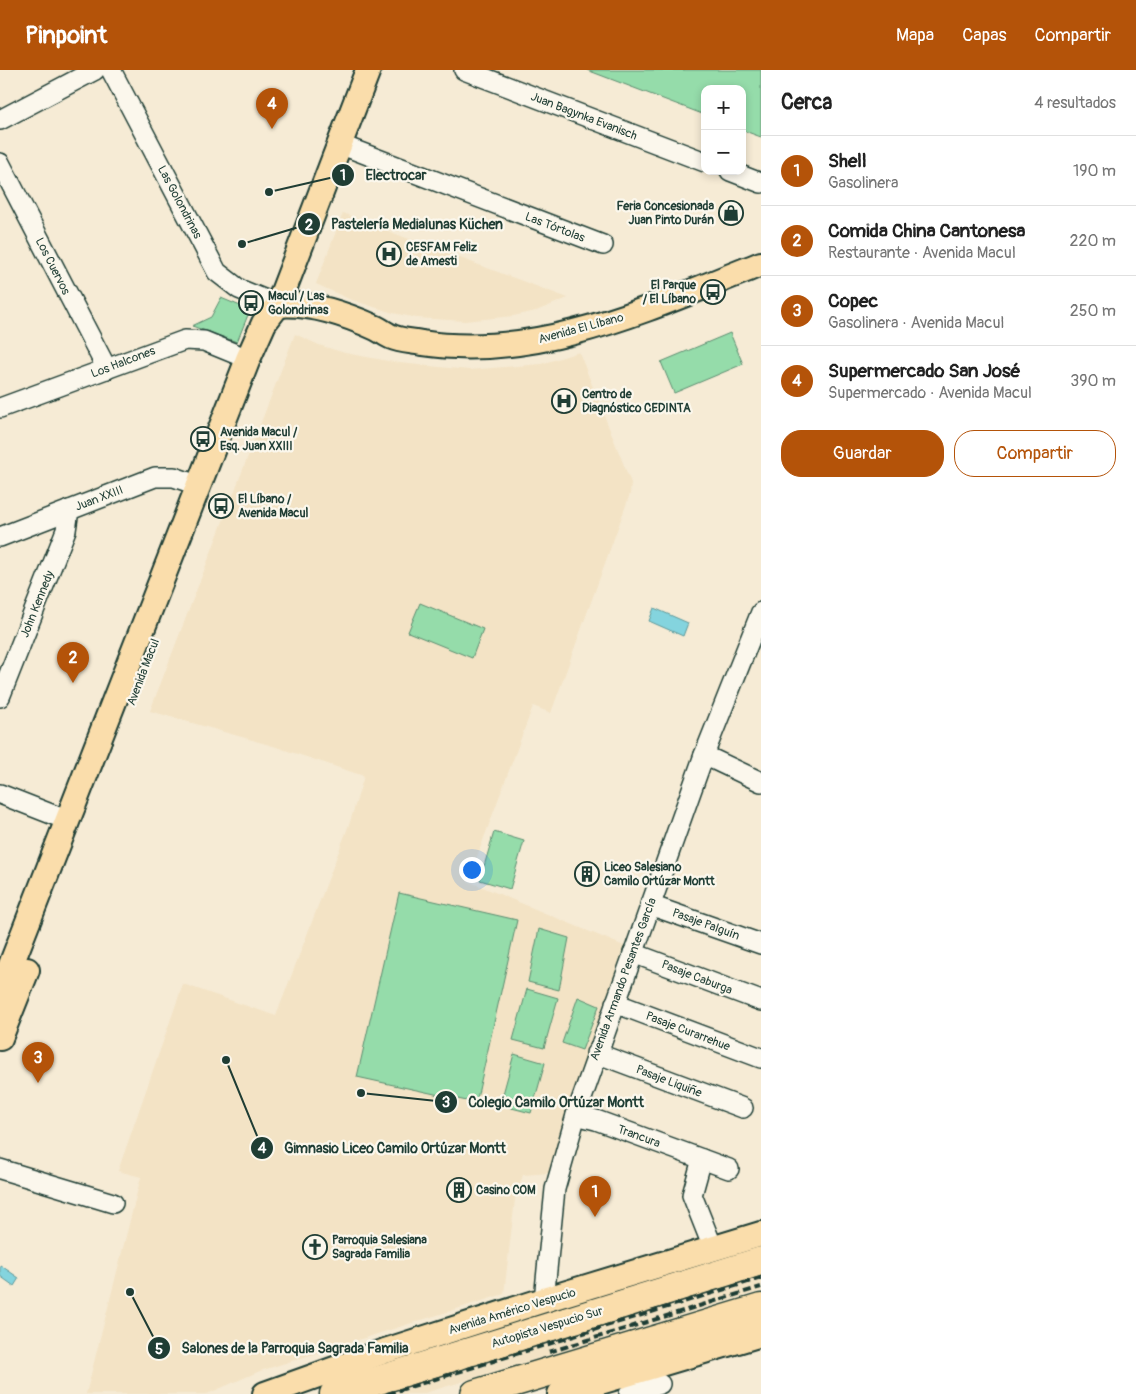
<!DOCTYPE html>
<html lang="es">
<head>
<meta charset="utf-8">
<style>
  body { margin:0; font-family:Pangolin,sans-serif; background:#f6f6f6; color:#222 }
  .controls { position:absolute; right:15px; top:15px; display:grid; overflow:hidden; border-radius:10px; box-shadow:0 2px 8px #0003 }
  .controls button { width:45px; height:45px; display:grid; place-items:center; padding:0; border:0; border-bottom:1px solid #e0e0e0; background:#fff; color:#222; font:25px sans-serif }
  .you { position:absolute; left:471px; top:799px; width:18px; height:18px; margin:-12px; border:4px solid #fff; border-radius:50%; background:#1a73e8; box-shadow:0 0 0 8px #1a73e833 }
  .badge { display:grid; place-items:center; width:32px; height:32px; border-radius:50%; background:#b45309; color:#fff; font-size:16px; font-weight:700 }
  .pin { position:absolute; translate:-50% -41px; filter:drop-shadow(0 1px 2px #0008) }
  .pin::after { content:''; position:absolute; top:26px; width:18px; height:15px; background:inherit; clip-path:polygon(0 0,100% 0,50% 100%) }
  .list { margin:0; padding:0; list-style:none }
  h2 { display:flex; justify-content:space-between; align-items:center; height:65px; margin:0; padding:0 20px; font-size:21px }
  h2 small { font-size:16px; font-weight:400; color:#767676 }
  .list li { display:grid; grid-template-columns:32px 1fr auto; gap:15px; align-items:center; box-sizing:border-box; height:70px; padding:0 20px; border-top:1px solid #e0e0e0 }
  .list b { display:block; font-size:19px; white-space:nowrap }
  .list p { margin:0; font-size:16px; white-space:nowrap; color:#767676 }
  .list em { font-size:16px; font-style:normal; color:#767676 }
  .actions { display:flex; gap:10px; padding:15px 20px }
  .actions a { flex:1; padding:11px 0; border:1px solid #b45309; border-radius:20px; text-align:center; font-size:18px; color:#b45309 }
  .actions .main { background:#b45309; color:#fff }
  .map { position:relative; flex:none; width:761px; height:1324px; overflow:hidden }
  header { display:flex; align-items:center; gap:30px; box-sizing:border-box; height:70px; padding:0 25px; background:#b45309; color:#fff }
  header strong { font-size:24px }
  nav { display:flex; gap:28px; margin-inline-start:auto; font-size:18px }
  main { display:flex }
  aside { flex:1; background:#fff }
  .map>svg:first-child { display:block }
  .built { fill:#f3e3c5 }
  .green { fill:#95dcaa; stroke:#5a8c6f }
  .water { fill:#84d4de; stroke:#5c989a }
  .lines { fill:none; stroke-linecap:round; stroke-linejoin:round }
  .minor-casing { stroke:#1f3d34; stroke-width:22 }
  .major-casing { stroke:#1f3d34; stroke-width:28 }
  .highway-casing { stroke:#1f3d34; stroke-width:31 }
  .minor { stroke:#fbf7ec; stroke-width:19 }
  .major { stroke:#faddab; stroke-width:24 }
  .highway { stroke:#faddab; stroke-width:28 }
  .rail { stroke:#1f3d34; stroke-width:4; stroke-dasharray:8 4; stroke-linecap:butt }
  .labels { text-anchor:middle; stroke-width:4.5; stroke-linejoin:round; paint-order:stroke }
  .street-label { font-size:12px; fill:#1f3d34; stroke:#fbf7ec }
  .poi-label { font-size:12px; font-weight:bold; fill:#1f3d34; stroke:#fbf7ec; text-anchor:start }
  .leader { fill:none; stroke:#1f3d34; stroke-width:2 }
  .callout-dot { fill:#1f3d34; stroke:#fbf7ec; stroke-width:2 }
  .mark-label { font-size:15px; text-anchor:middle; font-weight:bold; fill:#fff }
  .callout-label { font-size:14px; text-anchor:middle; font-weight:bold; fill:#1f3d34; stroke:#fbf7ec; stroke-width:4.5; stroke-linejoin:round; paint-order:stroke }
</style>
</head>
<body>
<header>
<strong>Pinpoint</strong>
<nav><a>Mapa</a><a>Capas</a><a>Compartir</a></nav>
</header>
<main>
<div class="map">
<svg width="761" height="1324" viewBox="0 0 761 1324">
  <rect width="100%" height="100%" fill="#f6ebd5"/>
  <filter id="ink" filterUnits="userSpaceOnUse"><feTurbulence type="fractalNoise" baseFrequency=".02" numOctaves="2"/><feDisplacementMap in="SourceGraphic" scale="10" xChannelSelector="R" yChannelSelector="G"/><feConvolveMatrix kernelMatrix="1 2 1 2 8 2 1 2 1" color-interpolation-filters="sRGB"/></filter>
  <g filter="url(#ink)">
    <g class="built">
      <path d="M 343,143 L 369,154 L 568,228 L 536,241 L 513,246 L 465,251 L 417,248 L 393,243 L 349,229 L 316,214 Z"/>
      <path d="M 295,264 L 319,275 L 345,283 L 399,293 L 469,300 L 541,294 L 579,282 L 631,413 L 630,424 L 551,643 L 533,636 L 468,811 L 624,876 L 550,1103 L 523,1105 L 515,1129 L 504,1224 L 260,1301 L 207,1324 L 86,1324 L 141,1107 L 118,1101 L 183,914 L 276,946 L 350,752 L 364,706 L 273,676 L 150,641 Z"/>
      <path d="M 761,1203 L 761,1221 L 535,1290 L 421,1324 L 362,1324 Z"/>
    </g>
    <g class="green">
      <path d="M 587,0 L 761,0 L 761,67 L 742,60 L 742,19 L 705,19 L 705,45 Z"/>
      <path d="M 221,228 L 250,240 L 237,272 L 192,256 L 211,247 Z"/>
      <path d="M 730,263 L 743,294 L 674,323 L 661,292 Z"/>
      <path d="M 420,533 L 483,559 L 472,588 L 408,562 Z"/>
      <path d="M 494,762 L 524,771 L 510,819 L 480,810 Z"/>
      <path d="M 399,823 L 517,850 L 476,1033 L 357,1007 Z"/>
      <path d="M 539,859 L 569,868 L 559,920 L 528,912 Z"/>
      <path d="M 527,919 L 558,928 L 544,978 L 513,970 Z"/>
      <path d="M 578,927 L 599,936 L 582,980 L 562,973 Z"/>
      <path d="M 514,984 L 545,993 L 531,1043 L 500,1035 Z"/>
    </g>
    <g class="water">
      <path d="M 654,538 L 688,553 L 683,566 L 649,551 Z"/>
      <path d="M 0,1195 L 19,1208 L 14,1216 L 0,1206 Z"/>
    </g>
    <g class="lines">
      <defs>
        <g id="minor">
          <path d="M 111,0 L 217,202 L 239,219 L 278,235"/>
          <path d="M 464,0 L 705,92"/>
          <path d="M 0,50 L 95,0"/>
          <path d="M 339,74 L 603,175"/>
          <path d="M 0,93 L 107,299"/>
          <path d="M 730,101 L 761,113"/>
          <path d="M 0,338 L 185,270 L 204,271 L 248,289"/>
          <path d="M 0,467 L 155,407 L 174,407 L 200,416"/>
          <path d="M 0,627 L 66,460 L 69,440"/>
          <path d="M 704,685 L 761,712"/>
          <path d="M 0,724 L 69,751"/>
          <path d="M 650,835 L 761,874"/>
          <path d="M 633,883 L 761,931"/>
          <path d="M 615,933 L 761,988"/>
          <path d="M 596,983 L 743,1038"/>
          <path d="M 576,1045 L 596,1050 L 729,1099"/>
          <path d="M 702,1089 L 692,1125 L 713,1178"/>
          <path d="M 0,1099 L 113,1133"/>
          <path d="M 544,1230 L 555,1119 L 576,1045 L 704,685 L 761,542"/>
          <path d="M 629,1324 L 660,1314"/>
        </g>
        <g id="major">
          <path d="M 278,235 C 310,232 347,245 376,258 C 382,261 387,265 392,267 C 401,271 413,271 422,273 C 541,291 653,236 761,194"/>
          <path d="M 0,923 L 248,289 L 264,253 L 278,235 L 368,0"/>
          <path d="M 0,968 L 27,900"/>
          <path d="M 265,1324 L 385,1281 L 544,1230 L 761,1164"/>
          <path d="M 560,1324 L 761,1264"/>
        </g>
        <g id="highway">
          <path d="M 334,1324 L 761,1191"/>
          <path d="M 475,1324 L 761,1238"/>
        </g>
      </defs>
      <use href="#minor" class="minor-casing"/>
      <use href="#major" class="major-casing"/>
      <use href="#highway" class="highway-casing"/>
      <use href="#minor" class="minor"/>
      <use href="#major" class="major"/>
      <use href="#highway" class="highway"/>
      <g class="rail">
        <path d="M 549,1282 L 761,1217"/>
        <path d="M 387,1324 L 761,1208"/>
      </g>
    </g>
  </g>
  <defs>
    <symbol id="shop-ring" viewBox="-11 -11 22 22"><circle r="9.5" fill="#fbf7ec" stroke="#1f3d34" stroke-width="1.5"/><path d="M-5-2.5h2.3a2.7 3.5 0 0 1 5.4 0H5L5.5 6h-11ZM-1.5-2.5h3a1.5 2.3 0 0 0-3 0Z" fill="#1f3d34"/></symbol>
    <symbol id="hospital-ring" viewBox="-11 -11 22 22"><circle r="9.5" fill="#fbf7ec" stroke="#1f3d34" stroke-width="1.5"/><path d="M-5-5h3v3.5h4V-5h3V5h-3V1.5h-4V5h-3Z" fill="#1f3d34"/></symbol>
    <symbol id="bus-ring" viewBox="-11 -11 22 22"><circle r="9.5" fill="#fbf7ec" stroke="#1f3d34" stroke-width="1.5"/><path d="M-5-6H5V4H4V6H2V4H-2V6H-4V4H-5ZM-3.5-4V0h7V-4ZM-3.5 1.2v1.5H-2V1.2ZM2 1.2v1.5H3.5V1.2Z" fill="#1f3d34"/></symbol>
    <symbol id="building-ring" viewBox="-11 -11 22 22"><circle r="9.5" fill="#fbf7ec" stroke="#1f3d34" stroke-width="1.5"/><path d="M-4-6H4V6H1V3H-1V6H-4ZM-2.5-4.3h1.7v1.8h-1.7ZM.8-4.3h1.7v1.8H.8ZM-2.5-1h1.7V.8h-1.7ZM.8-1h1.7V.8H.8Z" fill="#1f3d34"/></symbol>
    <symbol id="church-ring" viewBox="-11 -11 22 22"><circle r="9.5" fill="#fbf7ec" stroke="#1f3d34" stroke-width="1.5"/><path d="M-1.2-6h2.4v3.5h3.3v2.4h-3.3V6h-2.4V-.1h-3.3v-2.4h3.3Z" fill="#1f3d34"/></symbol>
  </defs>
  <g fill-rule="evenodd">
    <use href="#shop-ring" x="717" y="129" width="28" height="28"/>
    <use href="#hospital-ring" x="375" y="170" width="28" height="28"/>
    <use href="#bus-ring" x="699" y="208" width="28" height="28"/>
    <use href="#bus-ring" x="237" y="219" width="28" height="28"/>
    <use href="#hospital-ring" x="550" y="317" width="28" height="28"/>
    <use href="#bus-ring" x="189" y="355" width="28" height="28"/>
    <use href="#bus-ring" x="207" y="422" width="28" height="28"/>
    <use href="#building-ring" x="573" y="790" width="28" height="28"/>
    <use href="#building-ring" x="445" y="1106" width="28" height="28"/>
    <use href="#church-ring" x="301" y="1163" width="28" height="28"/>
  </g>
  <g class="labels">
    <g class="street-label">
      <text transform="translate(584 46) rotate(21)" y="4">Juan Bagynka Evanisch</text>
      <text transform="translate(180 132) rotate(62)" y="4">Las Golondrinas</text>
      <text transform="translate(555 157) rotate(21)" y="4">Las Tórtolas</text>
      <text transform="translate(53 196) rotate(63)" y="4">Los Cuervos</text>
      <text transform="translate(581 258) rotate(-15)" y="4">Avenida El Líbano</text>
      <text transform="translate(123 292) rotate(-21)" y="4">Los Halcones</text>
      <text transform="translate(99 428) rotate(-21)" y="4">Juan XXIII</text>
      <text transform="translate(37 534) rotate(-68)" y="4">John Kennedy</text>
      <text transform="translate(143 602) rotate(-69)" y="4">Avenida Macul</text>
      <text transform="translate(706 854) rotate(20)" y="4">Pasaje Palguín</text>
      <text transform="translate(697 907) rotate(21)" y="4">Pasaje Caburga</text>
      <text transform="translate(623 909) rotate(-70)" y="4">Avenida Armando Pesantes García</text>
      <text transform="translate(688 961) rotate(21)" y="4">Pasaje Curarrehue</text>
      <text transform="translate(669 1011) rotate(21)" y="4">Pasaje Liquiñe</text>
      <text transform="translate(639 1066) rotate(20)" y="4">Trancura</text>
      <text transform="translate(512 1241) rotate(-17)" y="4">Avenida Américo Vespucio</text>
      <text transform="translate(547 1257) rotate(-17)" y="4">Autopista Vespucio Sur</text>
    </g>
    <g class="poi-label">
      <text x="714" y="140" text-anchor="end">Feria Concesionada<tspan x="714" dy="14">Juan Pinto Durán</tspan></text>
      <text x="406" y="181">CESFAM Feliz<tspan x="406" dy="14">de Amesti</tspan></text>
      <text x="696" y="219" text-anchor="end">El Parque<tspan x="696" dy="14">/ El Líbano</tspan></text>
      <text x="268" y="230">Macul / Las<tspan x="268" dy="14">Golondrinas</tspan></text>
      <text x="582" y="328">Centro de<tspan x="582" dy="14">Diagnóstico CEDINTA</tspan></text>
      <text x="220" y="366">Avenida Macul /<tspan x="220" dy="14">Esq. Juan XXIII</tspan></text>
      <text x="238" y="433">El Líbano /<tspan x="238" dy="14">Avenida Macul</tspan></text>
      <text x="604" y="801">Liceo Salesiano<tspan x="604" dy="14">Camilo Ortúzar Montt</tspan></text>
      <text x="476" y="1124">Casino COM</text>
      <text x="332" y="1174">Parroquia Salesiana<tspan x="332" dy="14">Sagrada Familia</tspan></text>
    </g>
  </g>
  <path class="leader" d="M269 122L343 105M242 174L309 154M361 1023L446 1032M226 990L262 1078M130 1222L159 1278"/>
  <g class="callout-dot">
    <circle cx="269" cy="122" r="5"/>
    <circle cx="242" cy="174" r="5"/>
    <circle cx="361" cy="1023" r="5"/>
    <circle cx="226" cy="990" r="5"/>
    <circle cx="130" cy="1222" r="5"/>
    <circle cx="343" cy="105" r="12"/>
    <circle cx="309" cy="154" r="12"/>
    <circle cx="446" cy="1032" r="12"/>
    <circle cx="262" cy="1078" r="12"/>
    <circle cx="159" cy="1278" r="12"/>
  </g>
  <g class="mark-label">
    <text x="343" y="110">1</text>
    <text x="309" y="160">2</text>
    <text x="446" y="1037">3</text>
    <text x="262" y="1083">4</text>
    <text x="159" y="1284">5</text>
  </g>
  <g class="callout-label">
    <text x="396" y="110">Electrocar</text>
    <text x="417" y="159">Pastelería Medialunas Küchen</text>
    <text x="556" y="1037">Colegio Camilo Ortúzar Montt</text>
    <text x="395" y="1083">Gimnasio Liceo Camilo Ortúzar Montt</text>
    <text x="295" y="1283">Salones de la Parroquia Sagrada Familia</text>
  </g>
</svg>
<div class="controls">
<button>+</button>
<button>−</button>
</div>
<div class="you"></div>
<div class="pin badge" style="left:595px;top:1147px">1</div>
<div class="pin badge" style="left:73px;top:613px">2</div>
<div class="pin badge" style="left:38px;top:1013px">3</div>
<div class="pin badge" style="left:272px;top:59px">4</div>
</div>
<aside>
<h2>Cerca<small>4 resultados</small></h2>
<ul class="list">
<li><span class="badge">1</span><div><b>Shell</b><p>Gasolinera</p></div><em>190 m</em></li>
<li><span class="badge">2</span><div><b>Comida China Cantonesa</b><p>Restaurante · Avenida Macul</p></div><em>220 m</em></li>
<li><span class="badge">3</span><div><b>Copec</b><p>Gasolinera · Avenida Macul</p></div><em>250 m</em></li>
<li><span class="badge">4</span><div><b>Supermercado San José</b><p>Supermercado · Avenida Macul</p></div><em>390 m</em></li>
</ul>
<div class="actions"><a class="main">Guardar</a><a>Compartir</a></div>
</aside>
</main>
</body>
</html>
